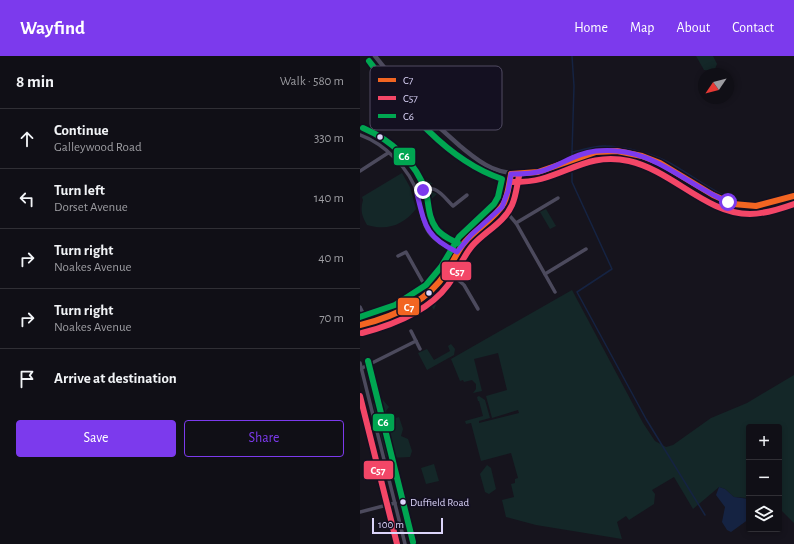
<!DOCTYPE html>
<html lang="en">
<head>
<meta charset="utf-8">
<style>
  body { margin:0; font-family:"Alegreya Sans",sans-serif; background:#1e1d23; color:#f1f3f6 }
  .controls { position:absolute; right:12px; bottom:12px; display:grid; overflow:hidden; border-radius:4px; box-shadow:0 2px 6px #0003 }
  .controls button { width:36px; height:36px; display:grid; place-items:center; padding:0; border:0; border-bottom:1px solid #302f35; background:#100f16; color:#f1f3f6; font:20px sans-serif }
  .compass { position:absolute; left:338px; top:12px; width:36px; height:36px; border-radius:50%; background:#100f16; box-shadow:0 2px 6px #0003; rotate:235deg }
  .scale { position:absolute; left:12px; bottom:10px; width:71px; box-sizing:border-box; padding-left:4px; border:2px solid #dcd5fa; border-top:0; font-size:11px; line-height:14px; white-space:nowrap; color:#dcd5fa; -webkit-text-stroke:3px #141021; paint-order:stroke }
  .stop { position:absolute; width:12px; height:12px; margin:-9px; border:3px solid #7c3aed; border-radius:50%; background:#fff }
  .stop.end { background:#7c3aed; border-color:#fff; box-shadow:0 1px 4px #0008 }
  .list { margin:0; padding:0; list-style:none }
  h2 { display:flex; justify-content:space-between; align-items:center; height:52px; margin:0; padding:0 16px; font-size:17px }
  h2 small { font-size:13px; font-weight:400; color:#9c9ca1 }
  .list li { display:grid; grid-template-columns:26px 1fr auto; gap:12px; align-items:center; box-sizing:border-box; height:60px; padding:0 16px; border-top:1px solid #302f35 }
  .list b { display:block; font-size:15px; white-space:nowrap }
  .list p { margin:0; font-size:13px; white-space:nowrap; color:#9c9ca1 }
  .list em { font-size:13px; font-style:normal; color:#9c9ca1 }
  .actions { display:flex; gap:8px; padding:12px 16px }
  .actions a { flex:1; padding:9px 0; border:1px solid #7c3aed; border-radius:4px; text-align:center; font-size:14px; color:#7c3aed }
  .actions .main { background:#7c3aed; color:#fff }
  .icon { flex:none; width:22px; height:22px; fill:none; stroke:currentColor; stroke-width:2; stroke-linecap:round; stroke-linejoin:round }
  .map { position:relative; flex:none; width:434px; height:488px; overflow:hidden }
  header { display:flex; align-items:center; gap:24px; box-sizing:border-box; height:56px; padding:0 20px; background:#7c3aed; color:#fff }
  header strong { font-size:19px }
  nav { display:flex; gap:22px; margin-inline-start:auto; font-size:14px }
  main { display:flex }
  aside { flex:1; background:#100f16 }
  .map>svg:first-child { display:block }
  .green { fill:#142728 }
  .water { fill:#152342 }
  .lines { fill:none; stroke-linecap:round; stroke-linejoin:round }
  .stream { stroke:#152342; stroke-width:1.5 }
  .minor { stroke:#4c4a5d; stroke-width:3.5 }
  .tertiary { stroke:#4c4a5d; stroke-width:4.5 }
  .bus-1-casing { stroke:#141021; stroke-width:9 }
  .bus-2-casing { stroke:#141021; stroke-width:9 }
  .bus-3-casing { stroke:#141021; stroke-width:9 }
  .bus-1 { stroke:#f26522; stroke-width:6 }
  .bus-2 { stroke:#f34667; stroke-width:6 }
  .bus-3 { stroke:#00a651; stroke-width:6 }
  .route { stroke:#7c3aed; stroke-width:5 }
  .bus-dot { fill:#dcd5fa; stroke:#141021; stroke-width:1.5 }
  .labels { text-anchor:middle; stroke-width:3.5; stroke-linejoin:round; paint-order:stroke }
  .bus-label { font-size:11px; fill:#dcd5fa; stroke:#141021; text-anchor:start }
  .key { fill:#141021; stroke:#504b62; stroke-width:1 }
  .key-label { font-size:11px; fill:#dcd5fa }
  .line-badge { stroke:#141021; stroke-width:1.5 }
  .badge-label { font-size:11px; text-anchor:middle; font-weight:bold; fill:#fff }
</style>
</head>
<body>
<header>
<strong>Wayfind</strong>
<nav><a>Home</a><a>Map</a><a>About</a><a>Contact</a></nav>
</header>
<main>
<aside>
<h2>8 min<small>Walk · 580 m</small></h2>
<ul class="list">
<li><svg class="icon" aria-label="ahead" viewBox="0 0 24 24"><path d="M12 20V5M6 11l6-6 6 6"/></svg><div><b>Continue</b><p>Galleywood Road</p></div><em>330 m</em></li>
<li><svg class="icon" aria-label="left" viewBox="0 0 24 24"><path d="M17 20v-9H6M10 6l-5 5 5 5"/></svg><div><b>Turn left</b><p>Dorset Avenue</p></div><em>140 m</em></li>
<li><svg class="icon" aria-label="right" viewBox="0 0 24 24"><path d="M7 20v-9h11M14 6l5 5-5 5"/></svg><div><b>Turn right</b><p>Noakes Avenue</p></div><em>40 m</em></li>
<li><svg class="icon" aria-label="right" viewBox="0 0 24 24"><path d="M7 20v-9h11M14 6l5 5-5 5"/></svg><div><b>Turn right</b><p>Noakes Avenue</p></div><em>70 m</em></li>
<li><svg class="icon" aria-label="arrive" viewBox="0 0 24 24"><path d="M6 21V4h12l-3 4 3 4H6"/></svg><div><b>Arrive at destination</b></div></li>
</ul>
<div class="actions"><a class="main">Save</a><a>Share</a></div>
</aside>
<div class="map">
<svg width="434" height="488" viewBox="0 0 434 488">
  <rect width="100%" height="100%" fill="#16141d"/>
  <g class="green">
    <path d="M 336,0 L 353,0 L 357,8 L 354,15 L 344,14 Z"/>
    <path d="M 120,110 L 145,122 L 146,132 Z"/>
    <path d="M 50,113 L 73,128 L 64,130 L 59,129 Z"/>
    <path d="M 42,117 L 50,131 L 56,153 C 43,169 28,175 7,169 C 2,160 0,155 3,144 L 2,141 Z"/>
    <path d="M 70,135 L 77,138 L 64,150 L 62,140 Z"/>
    <path d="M 186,153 L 196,170 L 190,173 L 180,156 Z"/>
    <path d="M 212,234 L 283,367 L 295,385 L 306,391 L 313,389 L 351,362 L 387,347 L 434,319 L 434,467 L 419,452 L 419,371 L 389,371 L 389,442 L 374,441 L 365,433 L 359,431 L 333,453 L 314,421 L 292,434 L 295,438 L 294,448 L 269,464 L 266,460 L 257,466 L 262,483 L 176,469 L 146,461 L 142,444 L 154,441 L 151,428 L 155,427 L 155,423 L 158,422 L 151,397 L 121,405 L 111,367 L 106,368 L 105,365 L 123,360 L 119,345 L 118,345 L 117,341 L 119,340 L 125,344 L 130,362 L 119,365 L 119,367 L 159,357 L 158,354 L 132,362 L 126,340 L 147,334 L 138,297 L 114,303 L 122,335 L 113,337 L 116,333 L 116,328 L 112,324 L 104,326 L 103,324 L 100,325 L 91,303 Z"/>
    <path d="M 76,235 L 79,240 L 74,254 L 67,244 Z"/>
    <path d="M 91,288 L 95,293 L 94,299 L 67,314 L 58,297 L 67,293 L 74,304 L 90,295 L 88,290 Z"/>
    <path d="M 22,343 L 29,351 L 26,355 L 28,360 L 32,363 L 39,361 L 43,373 L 41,380 L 48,383 L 52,395 L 50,401 L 29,402 L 26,400 L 13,348 Z"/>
    <path d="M 74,408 L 79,425 L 66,428 L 61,412 Z"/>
    <path d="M 127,409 L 131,412 L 136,433 L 129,438 L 125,436 L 120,418 Z"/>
  </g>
  <path class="water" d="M 359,431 L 365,433 L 374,441 L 389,443 L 389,463 L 371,476 L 367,474 L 362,466 L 365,451 L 356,439 Z"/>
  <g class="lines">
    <g class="stream">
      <path d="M 212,0 L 214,30 L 212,96 C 223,94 235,89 246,90 C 265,91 291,97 308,106 C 338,122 362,146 396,148"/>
      <path d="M 212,96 L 212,126 L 252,213 L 217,236 L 286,363 L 345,459"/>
      <path d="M 406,146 L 434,138"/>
    </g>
    <g class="minor">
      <path d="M 0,79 C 25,88 50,113 58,139 C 61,152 62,169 71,179 C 78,187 88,191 97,196"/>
      <path d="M 0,115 L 28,97"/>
      <path d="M 57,138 C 74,125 81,138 93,150 L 107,139"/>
      <path d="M 142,151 L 156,167 L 195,236"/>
      <path d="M 156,167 L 198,142"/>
      <path d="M 38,200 L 46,196 L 69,237"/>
      <path d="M 88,215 L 104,229 L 118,253"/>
      <path d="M 185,218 L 226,193"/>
      <path d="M 0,251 L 8,267"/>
      <path d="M 0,269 C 34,262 70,245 88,215 C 94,205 97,195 105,186 C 116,172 135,163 144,147 C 148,138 149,127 151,118"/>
      <path d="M 56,285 L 60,293"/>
      <path d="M 0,307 L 45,488"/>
      <path d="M 2,312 L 56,285 L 51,275"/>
      <path d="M 0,456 L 35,447"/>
    </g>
    <path class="tertiary" d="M 15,0 C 40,33 68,63 100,90 C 110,98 120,107 132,112 C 177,132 213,89 258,95 C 274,98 292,102 307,110 C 332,124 354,147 384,150 C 401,152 418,145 434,140"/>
    <defs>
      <g id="bus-1">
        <path d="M 151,118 L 178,116 L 236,96 L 257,95 L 282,100 L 300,107 L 353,139 L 373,148 L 396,150 L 434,140"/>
        <path d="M 0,269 C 34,261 66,247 86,217 C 93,207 97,195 105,186 C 117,172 135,163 144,147 C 148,139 149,128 151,118"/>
      </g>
      <g id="bus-2">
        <path d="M 151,126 C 161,126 171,126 181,123 C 213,114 233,97 269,105 C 313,115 346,158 390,158 C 405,158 420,153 434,148"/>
        <path d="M 2,277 C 33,269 68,256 88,229 C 97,217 102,202 112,190 C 124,176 144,167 152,149 C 156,140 157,129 159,120"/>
        <path d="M 0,340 L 37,488"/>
      </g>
      <g id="bus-3">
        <path d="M 3,72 C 31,84 56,106 66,136 C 69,148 68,161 76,172 C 81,180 92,184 101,189"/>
        <path d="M 0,261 L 35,249 L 66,229 L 81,211 L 99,181 L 134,148 L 138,141 L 142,123 C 85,104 44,50 9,5"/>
        <path d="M 8,305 L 53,486"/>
      </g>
    </defs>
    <use href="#bus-1" class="bus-1-casing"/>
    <use href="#bus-2" class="bus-2-casing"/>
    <use href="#bus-3" class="bus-3-casing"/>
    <use href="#bus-1" class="bus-1"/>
    <use href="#bus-2" class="bus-2"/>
    <use href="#bus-3" class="bus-3"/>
  </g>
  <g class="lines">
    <path class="route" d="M 63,134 L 57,138 C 65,170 66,181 97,196 L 111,179 L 142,151 L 148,135 L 151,118 C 161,118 172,118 182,115 C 201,109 216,97 236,95 C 292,89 322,127 368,146"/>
  </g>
  <g class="bus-dot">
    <circle cx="20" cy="81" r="3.5"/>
    <circle cx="69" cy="237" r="3.5"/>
    <circle cx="43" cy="446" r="3.5"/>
  </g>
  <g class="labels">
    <g class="bus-label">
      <text x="50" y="450">Duffield Road</text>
    </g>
  </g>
  <rect x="10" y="10" width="132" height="64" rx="6" class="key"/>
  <rect x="18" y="22" width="18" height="4" fill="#f26522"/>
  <rect x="18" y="40" width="18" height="4" fill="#f34667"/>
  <rect x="18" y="58" width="18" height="4" fill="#00a651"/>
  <g class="key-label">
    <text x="43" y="28">C7</text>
    <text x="43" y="46">C57</text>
    <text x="43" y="64">C6</text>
  </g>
  <g class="line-badge">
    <rect x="33" y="91" width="23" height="19" rx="4" fill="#00a651"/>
    <rect x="81" y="205" width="31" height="20" rx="4" fill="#f34667"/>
    <rect x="37" y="241" width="23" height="19" rx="4" fill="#f26522"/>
    <rect x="12" y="357" width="23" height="19" rx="4" fill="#00a651"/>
    <rect x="3" y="404" width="31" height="20" rx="4" fill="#f34667"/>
  </g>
  <g class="badge-label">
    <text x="44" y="104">C6</text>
    <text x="97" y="219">C57</text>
    <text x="49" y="255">C7</text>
    <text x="23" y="370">C6</text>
    <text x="18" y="418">C57</text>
  </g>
</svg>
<div class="controls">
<button>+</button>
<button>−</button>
<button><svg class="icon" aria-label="layers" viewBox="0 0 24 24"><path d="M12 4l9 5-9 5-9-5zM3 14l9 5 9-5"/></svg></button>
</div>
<svg class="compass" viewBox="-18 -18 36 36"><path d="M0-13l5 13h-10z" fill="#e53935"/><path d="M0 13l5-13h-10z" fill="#9c9ca1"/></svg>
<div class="scale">100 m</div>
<div class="stop" style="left:368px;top:146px"></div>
<div class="stop end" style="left:63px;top:134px"></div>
</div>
</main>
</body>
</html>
